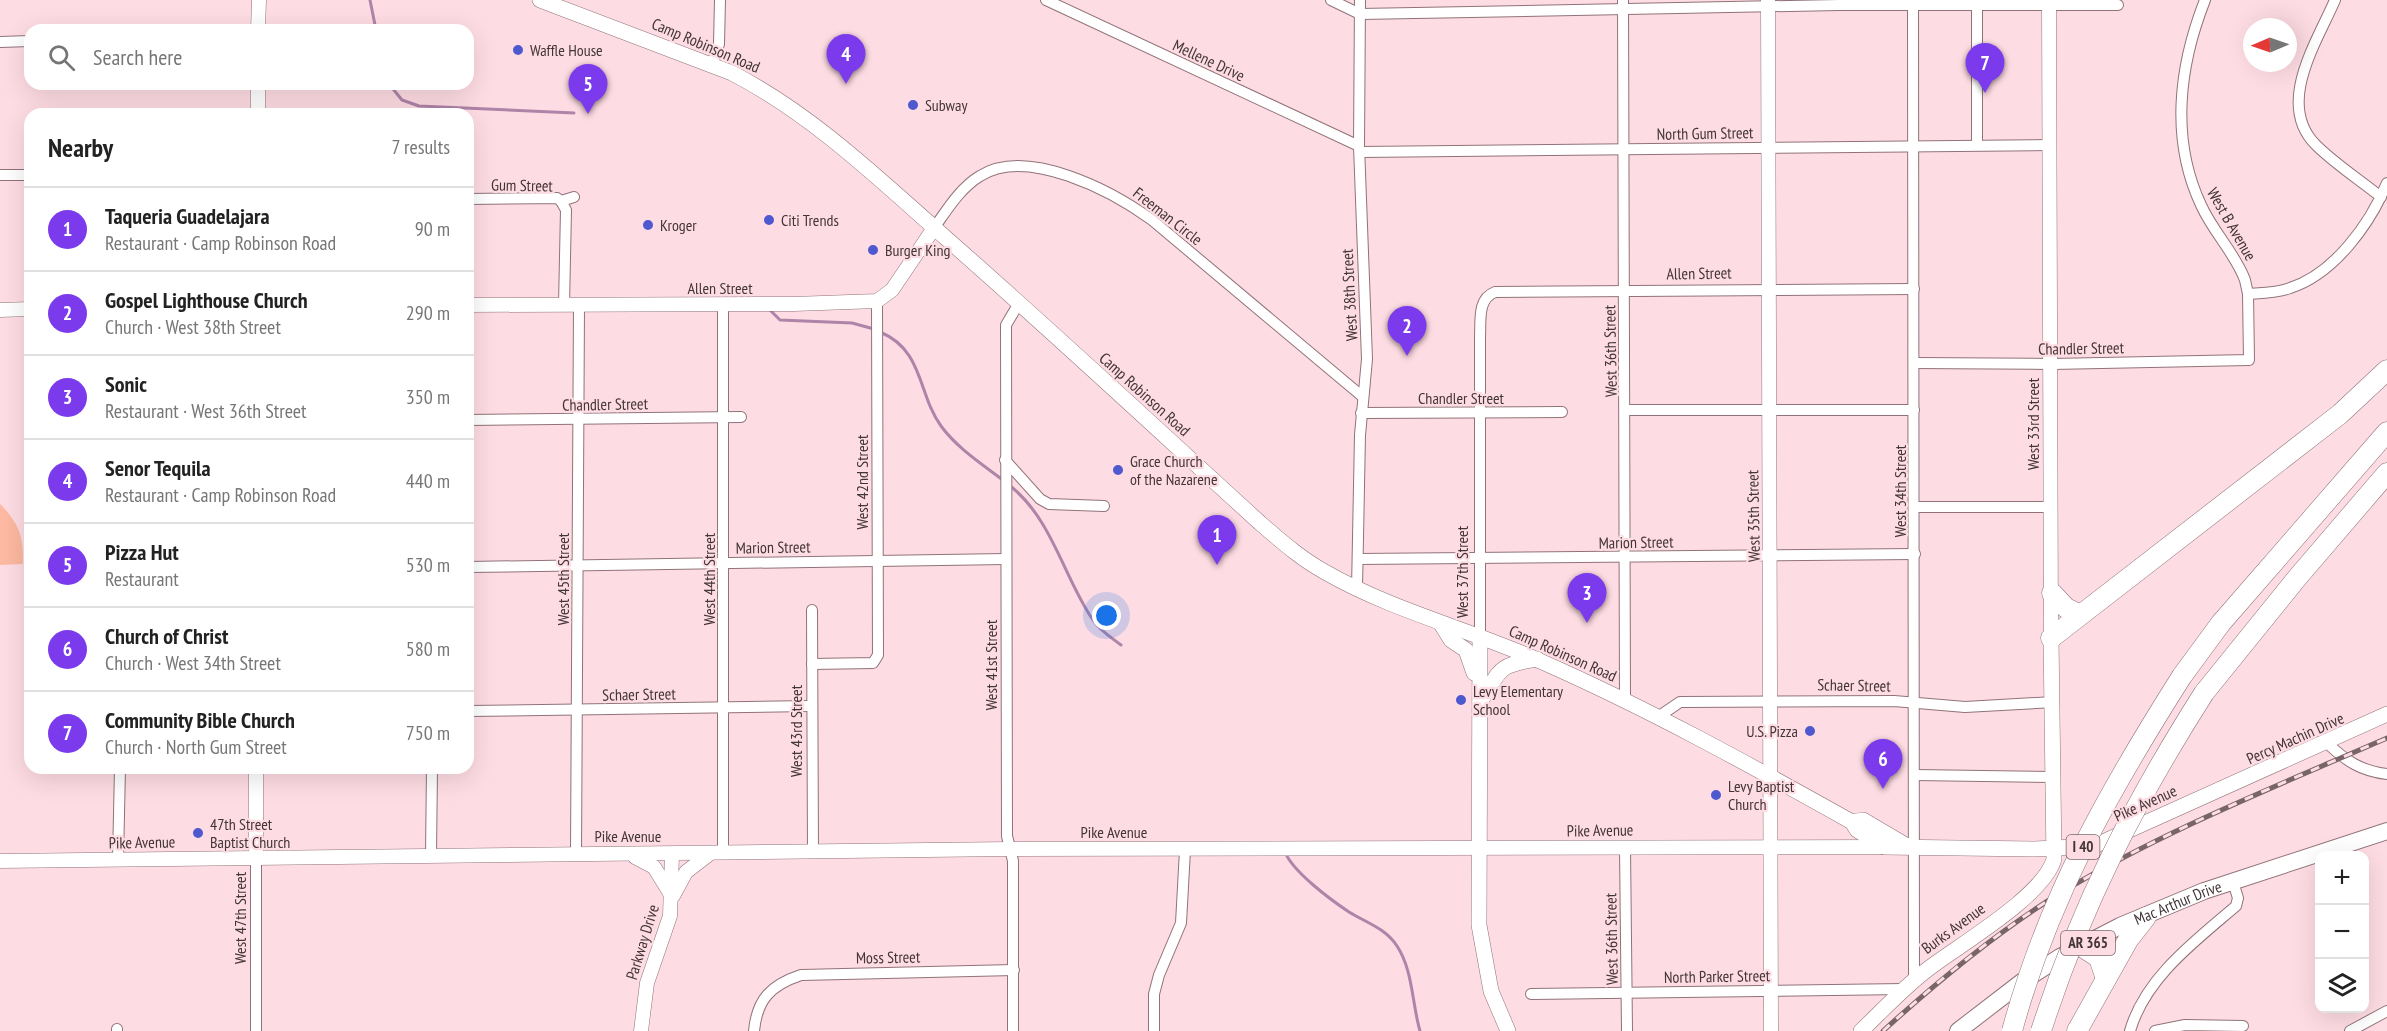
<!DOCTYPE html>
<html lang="en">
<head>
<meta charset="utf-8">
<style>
  body { margin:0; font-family:"PT Sans Narrow",sans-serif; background:#f6f6f6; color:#222 }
  .controls { position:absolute; right:18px; bottom:18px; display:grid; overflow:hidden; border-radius:12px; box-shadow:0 6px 24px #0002 }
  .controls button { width:54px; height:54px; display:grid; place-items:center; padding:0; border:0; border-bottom:2px solid #e0e0e0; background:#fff; color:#222; font:30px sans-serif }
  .compass { position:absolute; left:2243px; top:18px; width:54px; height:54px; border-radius:50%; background:#fff; box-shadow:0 6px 24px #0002; rotate:268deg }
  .you { position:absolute; left:1107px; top:616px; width:21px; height:21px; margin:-15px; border:4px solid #fff; border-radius:50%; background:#1a73e8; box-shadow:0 0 0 9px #1a73e833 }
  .badge { display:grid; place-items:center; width:39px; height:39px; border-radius:50%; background:#7c3aed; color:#fff; font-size:20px; font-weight:700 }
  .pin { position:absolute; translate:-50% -50px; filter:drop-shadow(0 2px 3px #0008) }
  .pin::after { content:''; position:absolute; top:32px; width:21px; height:18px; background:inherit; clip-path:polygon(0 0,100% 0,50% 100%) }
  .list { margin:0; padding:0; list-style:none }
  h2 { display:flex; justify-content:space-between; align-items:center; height:78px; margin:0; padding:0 24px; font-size:26px }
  h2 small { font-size:20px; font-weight:400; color:#767676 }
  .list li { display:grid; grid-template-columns:39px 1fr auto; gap:18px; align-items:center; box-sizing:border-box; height:84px; padding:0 24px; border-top:2px solid #e0e0e0 }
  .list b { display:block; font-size:22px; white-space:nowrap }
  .list p { margin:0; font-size:20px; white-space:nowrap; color:#767676 }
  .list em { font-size:20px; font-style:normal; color:#767676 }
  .icon { flex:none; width:33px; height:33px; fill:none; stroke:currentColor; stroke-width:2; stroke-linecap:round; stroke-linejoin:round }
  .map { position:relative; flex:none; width:2387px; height:1031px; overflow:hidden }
  .search { position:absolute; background:#fff; box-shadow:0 6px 24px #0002; left:24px; top:24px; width:450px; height:66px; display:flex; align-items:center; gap:15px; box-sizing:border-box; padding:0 21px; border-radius:18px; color:#767676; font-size:22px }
  .panel { position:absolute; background:#fff; box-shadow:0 6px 24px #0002; left:24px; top:108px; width:450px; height:666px; border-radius:18px }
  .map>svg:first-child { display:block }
  .green { fill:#fdb9a1 }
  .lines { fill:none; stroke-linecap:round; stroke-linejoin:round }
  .stream { stroke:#af84a9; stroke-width:3 }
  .minor-casing { stroke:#907379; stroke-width:12 }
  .tertiary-casing { stroke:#907379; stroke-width:15 }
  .secondary-casing { stroke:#907379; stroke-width:16 }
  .primary-casing { stroke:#907379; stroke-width:18 }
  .motorway-casing { stroke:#907379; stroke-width:21 }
  .minor { stroke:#fff; stroke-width:10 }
  .tertiary { stroke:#fff; stroke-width:14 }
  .secondary { stroke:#fff; stroke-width:15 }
  .primary { stroke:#fff; stroke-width:16 }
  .motorway { stroke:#fff; stroke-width:20 }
  .rail-casing { stroke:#786569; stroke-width:5 }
  .rail { stroke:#fedce3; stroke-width:3; stroke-dasharray:9; stroke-linecap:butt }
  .motorway-bridge-casing { stroke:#907379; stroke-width:21; stroke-linecap:butt }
  .motorway-bridge { stroke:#fff; stroke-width:20 }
  .poi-dot { fill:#4e59cf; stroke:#fedce3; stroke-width:2 }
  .labels { text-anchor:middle; stroke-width:4.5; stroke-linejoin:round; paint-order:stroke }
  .shield { fill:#fedce3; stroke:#7a676b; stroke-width:1.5 }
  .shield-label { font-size:15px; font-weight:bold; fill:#423538 }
  .street-label { font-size:16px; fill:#423538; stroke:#fedce3 }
  .poi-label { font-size:16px; fill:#423538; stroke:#fedce3; text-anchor:start }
</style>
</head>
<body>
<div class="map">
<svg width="2387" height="1031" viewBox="0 0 2387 1031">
  <rect width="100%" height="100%" fill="#fedce3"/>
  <path class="green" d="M 0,504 C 20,525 23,535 23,564 L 0,565 Z"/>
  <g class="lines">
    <g class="stream">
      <path d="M 370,0 L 376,30"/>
      <path d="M 389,84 L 402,100 L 419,106 L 574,113"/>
      <path d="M 770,310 L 780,320 L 852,323 L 874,329"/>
      <path d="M 880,332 C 924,350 918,395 941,426 C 958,449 982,464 1004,481"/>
      <path d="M 1009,485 C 1052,518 1064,578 1093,620 C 1099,630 1112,638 1121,645"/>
      <path d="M 1285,852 C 1293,872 1331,900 1349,912 C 1367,923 1385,928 1397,946 C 1413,970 1412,1004 1420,1031"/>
    </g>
    <defs>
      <g id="minor">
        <path d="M 1046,0 L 1359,146"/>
        <path d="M 1331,0 L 1360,14 L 1839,5 L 2118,5"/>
        <path d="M 1623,0 L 1625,701"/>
        <path d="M 1913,0 L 1914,981"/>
        <path d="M 2335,0 C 2317,42 2275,104 2316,145 C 2335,164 2360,180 2381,197"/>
        <path d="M 1977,5 L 1977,144"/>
        <path d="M 0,42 L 30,41"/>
        <path d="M 712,64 L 719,44 L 720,0"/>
        <path d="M 1360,152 L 2050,145"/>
        <path d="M 0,175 L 30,175"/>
        <path d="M 468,199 L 557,198 L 561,201 L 574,197"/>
        <path d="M 561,201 L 566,210 L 564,305"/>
        <path d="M 934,228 C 947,210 960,188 980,176 C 1027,146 1112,191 1152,220 L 1363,397"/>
        <path d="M 2248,294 C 2262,293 2277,293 2290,288 C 2334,274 2370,224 2387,183"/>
        <path d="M 723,304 L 723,854"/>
        <path d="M 1914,363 L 2052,364 L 2249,360 L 2248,294 L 2245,280 C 2235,253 2213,232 2201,205 C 2170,139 2179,66 2205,0"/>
        <path d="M 1626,410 L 1914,410"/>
        <path d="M 1361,413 L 1562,412"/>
        <path d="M 468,420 L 741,417"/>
        <path d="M 1005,460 L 1040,499 L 1049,504 L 1104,506"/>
        <path d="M 1915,507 L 2051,507"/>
        <path d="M 1358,559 L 1915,554"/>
        <path d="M 468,567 L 1006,559"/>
        <path d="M 1357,589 L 1360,435 L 1367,359 L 1359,146 L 1360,0"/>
        <path d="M 812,610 L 813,852"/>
        <path d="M 1480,638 L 1480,337 C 1481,321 1477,299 1495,292 L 1914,289"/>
        <path d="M 812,664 L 873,663 L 878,655 L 877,301"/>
        <path d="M 468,711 L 810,706"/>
        <path d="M 1658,717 L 1680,702 L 1894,701 L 1965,707 L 2054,702"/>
        <path d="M 2327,743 C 2346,761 2361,771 2387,774"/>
        <path d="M 1915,775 L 2054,777"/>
        <path d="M 1625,848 L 1627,1031"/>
        <path d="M 576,854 L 579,305"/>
        <path d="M 431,855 L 432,768"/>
        <path d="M 256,859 L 256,1031"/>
        <path d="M 118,860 L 120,768"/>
        <path d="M 1531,994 L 1904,989"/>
        <path d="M 117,1029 L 117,1031"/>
        <path d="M 754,1031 C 757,999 771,985 801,975 L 1014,970"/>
        <path d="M 1013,1031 L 1013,861 L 1007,836 L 1006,325 L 1019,303"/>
        <path d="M 1154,1031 L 1154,994 L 1159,975 L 1181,923 L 1185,850"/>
        <path d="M 2130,1031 C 2145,978 2195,941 2236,906 L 2238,898 L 2233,882"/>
        <path d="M 2155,1031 L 2185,1025 L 2243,1026"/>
        <path d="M 2350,1031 L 2387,1011"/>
      </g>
      <g id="tertiary">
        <path d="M 1768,0 L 1771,1031"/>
        <path d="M 2049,0 L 2051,638"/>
        <path d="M 258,30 L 259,0"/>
        <path d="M 258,114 L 258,84"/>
        <path d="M 468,305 L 794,304 L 877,301 L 892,290 L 934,228"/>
        <path d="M 0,310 L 30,309"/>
        <path d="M 635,857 L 654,867 L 670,893"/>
        <path d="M 256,859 L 256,768"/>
        <path d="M 0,861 L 1010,849 L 1884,847"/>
        <path d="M 673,896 L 686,872 L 708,855"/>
        <path d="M 641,1031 L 647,983 L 670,916 L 672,854"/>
      </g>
      <g id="secondary">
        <path d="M 540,0 L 732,73 C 813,115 879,179 947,239 C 1053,332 1156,428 1260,523 C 1281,541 1301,559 1325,572 C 1393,611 1469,629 1540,661 C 1647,708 1750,765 1852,822 L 1857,830 L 1884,847 L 2035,849 L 2094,846 L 2387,714"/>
        <path d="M 1441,624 L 1451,640 L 1466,650 L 1474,673"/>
        <path d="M 1480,638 L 1479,925 L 1491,991 L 1508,1031"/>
        <path d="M 1480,702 C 1502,670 1494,666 1537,659"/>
        <path d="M 1852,822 L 1863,820 L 1907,846"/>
        <path d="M 1861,1031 C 1883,1010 1904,987 1928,969 C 1959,945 2044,896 2054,859 L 2051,638"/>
      </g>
      <g id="primary">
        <path id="s1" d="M 1958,1031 L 2023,981 L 2060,957 L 2120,926 L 2204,891 L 2387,831"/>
      </g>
      <g id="motorway">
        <path d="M 2052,593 L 2066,608 L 2079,614"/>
        <path d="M 2051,638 L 2340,414 L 2387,370"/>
        <path d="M 2182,676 L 2221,623 L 2387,432"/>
        <path d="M 2204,693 L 2297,578 L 2387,473"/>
        <path d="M 2081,946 L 2099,958 L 2106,979"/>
        <path d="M 2077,1031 L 2128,940 L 2146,917"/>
      </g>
    </defs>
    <use href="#minor" class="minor-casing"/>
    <use href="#tertiary" class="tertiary-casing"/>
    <use href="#secondary" class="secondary-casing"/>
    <use href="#primary" class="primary-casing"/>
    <use href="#motorway" class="motorway-casing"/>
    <use href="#minor" class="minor"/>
    <use href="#tertiary" class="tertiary"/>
    <use href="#secondary" class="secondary"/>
    <use href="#primary" class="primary"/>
    <use href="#motorway" class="motorway"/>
    <defs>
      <path id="rail" d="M 1883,1031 C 1939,980 1998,931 2062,892 C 2165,830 2277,786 2387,738"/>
    </defs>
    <use href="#rail" class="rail-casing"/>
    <use href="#rail" class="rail"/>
    <defs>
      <g id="motorway-bridge">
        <path d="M 2012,1031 C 2048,898 2109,791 2182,676"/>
        <path d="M 2041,1031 C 2081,906 2134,803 2204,693"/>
      </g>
    </defs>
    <use href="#motorway-bridge" class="motorway-bridge-casing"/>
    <use href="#motorway-bridge" class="motorway-bridge"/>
  </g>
  <g class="poi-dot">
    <circle cx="518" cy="50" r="6"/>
    <circle cx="913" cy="105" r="6"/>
    <circle cx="769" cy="220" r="6"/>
    <circle cx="648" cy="225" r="6"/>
    <circle cx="873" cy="250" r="6"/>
    <circle cx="1118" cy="470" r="6"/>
    <circle cx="1461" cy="700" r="6"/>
    <circle cx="1810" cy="731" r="6"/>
    <circle cx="1716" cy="795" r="6"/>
    <circle cx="198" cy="833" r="6"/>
  </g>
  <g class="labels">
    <g class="shield">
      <rect x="2066.5" y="835" width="33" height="24" rx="4.5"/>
      <rect x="2061" y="931" width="54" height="24" rx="4.5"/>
    </g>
    <g class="shield-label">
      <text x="2083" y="852">I 40</text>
      <text x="2088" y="948">AR 365</text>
    </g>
    <g class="street-label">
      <text transform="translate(706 45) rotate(23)" y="6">Camp Robinson Road</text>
      <text transform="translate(1209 60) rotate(25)" y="6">Mellene Drive</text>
      <text transform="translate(1705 133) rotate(-1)" y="6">North Gum Street</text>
      <text transform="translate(522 185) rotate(1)" y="6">Gum Street</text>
      <text transform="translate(1168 216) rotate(38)" y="6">Freeman Circle</text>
      <text transform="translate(2232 224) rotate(60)" y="6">West B Avenue</text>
      <text transform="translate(1699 273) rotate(-1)" y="6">Allen Street</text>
      <text x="720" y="294">Allen Street</text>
      <text transform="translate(1349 295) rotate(-93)" y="6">West 38th Street</text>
      <text transform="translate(2081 348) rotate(-1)" y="6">Chandler Street</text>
      <text transform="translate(1610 351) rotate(-91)" y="6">West 36th Street</text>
      <text transform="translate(1145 394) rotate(42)" y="6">Camp Robinson Road</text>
      <text x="1461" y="404">Chandler Street</text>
      <text transform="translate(605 404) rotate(-1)" y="6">Chandler Street</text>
      <text transform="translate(2033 424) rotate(-90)" y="6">West 33rd Street</text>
      <text transform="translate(862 482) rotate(-90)" y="6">West 42nd Street</text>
      <text transform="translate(1900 491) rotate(-90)" y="6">West 34th Street</text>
      <text transform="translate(1753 516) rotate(-91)" y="6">West 35th Street</text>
      <text transform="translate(1636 542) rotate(-1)" y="6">Marion Street</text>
      <text transform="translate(773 547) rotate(-1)" y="6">Marion Street</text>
      <text transform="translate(1462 572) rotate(-90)" y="6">West 37th Street</text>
      <text transform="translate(563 579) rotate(-90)" y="6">West 45th Street</text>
      <text transform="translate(709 579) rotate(-90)" y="6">West 44th Street</text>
      <text transform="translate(1563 653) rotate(24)" y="6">Camp Robinson Road</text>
      <text transform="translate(991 665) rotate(-90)" y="6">West 41st Street</text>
      <text transform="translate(1854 685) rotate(1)" y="6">Schaer Street</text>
      <text transform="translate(639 694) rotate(-1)" y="6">Schaer Street</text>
      <text transform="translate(796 731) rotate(-90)" y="6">West 43rd Street</text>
      <text transform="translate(2295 738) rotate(-24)" y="6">Percy Machin Drive</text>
      <text transform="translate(2145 803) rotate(-24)" y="6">Pike Avenue</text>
      <text transform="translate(1600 830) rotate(-1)" y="6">Pike Avenue</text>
      <text x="1114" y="838">Pike Avenue</text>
      <text x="628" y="842">Pike Avenue</text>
      <text transform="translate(142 842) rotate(-1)" y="6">Pike Avenue</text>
      <text dy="6" stroke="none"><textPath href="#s1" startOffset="256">Mac Arthur Drive</textPath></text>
      <text transform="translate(240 918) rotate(-90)" y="6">West 47th Street</text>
      <text transform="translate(1953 928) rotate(-36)" y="6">Burks Avenue</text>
      <text transform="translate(1611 939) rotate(-91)" y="6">West 36th Street</text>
      <text transform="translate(642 942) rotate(-73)" y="6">Parkway Drive</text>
      <text transform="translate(888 957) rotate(-1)" y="6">Moss Street</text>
      <text transform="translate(1717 976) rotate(-1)" y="6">North Parker Street</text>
    </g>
    <g class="poi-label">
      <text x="530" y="56">Waffle House</text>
      <text x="925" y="111">Subway</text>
      <text x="781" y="226">Citi Trends</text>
      <text x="660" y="231">Kroger</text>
      <text x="885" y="256">Burger King</text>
      <text x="1130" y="467">Grace Church<tspan x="1130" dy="18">of the Nazarene</tspan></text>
      <text x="1473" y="697">Levy Elementary<tspan x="1473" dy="18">School</tspan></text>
      <text x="1798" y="737" text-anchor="end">U.S. Pizza</text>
      <text x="1728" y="792">Levy Baptist<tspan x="1728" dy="18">Church</tspan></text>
      <text x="210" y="830">47th Street<tspan x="210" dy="18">Baptist Church</tspan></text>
    </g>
  </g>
</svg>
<div class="controls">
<button>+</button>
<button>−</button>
<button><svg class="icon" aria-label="layers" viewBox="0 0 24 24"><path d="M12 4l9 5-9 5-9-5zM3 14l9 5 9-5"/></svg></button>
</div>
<svg class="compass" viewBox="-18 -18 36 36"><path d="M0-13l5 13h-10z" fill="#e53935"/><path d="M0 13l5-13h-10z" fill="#767676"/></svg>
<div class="you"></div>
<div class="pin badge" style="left:1217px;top:565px">1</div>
<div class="pin badge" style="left:1407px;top:356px">2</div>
<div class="pin badge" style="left:1587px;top:623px">3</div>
<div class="pin badge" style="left:846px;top:84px">4</div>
<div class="pin badge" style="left:588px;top:114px">5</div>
<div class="pin badge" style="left:1883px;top:789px">6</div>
<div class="pin badge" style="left:1985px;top:93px">7</div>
<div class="search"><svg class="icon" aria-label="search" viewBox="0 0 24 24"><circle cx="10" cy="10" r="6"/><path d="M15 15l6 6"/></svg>Search here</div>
<section class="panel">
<h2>Nearby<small>7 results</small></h2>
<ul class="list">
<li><span class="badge">1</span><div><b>Taqueria Guadelajara</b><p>Restaurant · Camp Robinson Road</p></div><em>90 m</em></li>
<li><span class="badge">2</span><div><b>Gospel Lighthouse Church</b><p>Church · West 38th Street</p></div><em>290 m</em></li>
<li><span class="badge">3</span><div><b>Sonic</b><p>Restaurant · West 36th Street</p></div><em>350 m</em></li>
<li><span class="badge">4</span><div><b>Senor Tequila</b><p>Restaurant · Camp Robinson Road</p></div><em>440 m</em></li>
<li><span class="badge">5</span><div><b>Pizza Hut</b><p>Restaurant</p></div><em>530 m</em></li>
<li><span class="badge">6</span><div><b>Church of Christ</b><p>Church · West 34th Street</p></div><em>580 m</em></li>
<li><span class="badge">7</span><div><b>Community Bible Church</b><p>Church · North Gum Street</p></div><em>750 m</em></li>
</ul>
</section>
</div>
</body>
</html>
